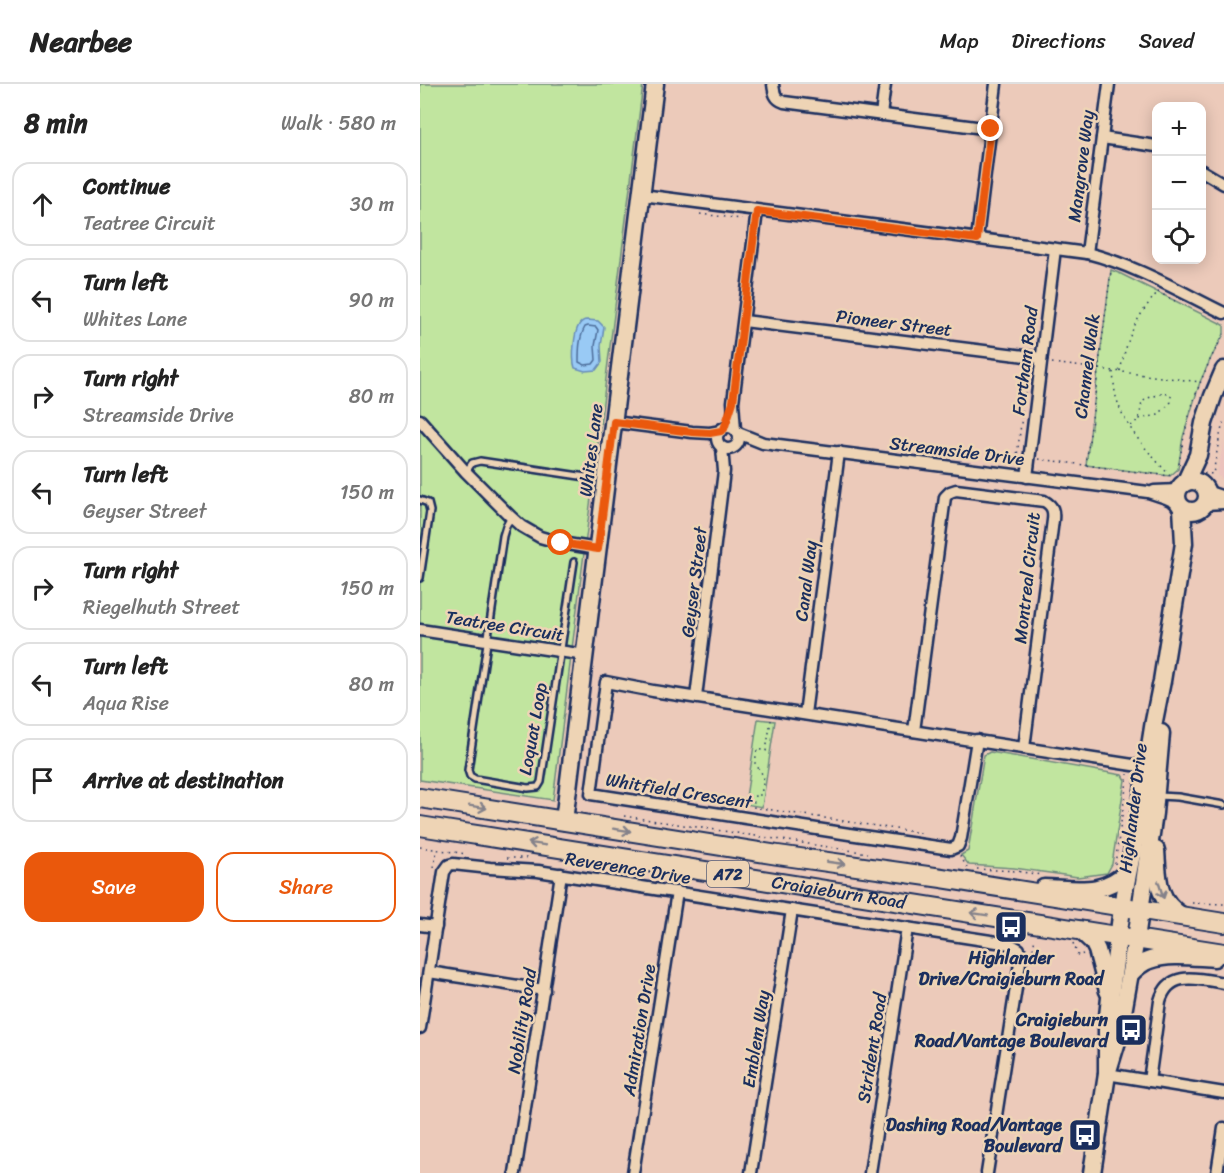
<!DOCTYPE html>
<html lang="en">
<head>
<meta charset="utf-8">
<style>
  body { margin:0; font-family:Sriracha,sans-serif; background:#f6f6f6; color:#222 }
  .controls { position:absolute; right:18px; top:18px; display:grid; overflow:hidden; border-radius:12px; box-shadow:0 3px 15px #0003 }
  .controls button { width:54px; height:54px; display:grid; place-items:center; padding:0; border:0; border-bottom:2px solid #e0e0e0; background:#fff; color:#222; font:30px sans-serif }
  .stop { position:absolute; width:18px; height:18px; margin:-14px; border:4px solid #ea580c; border-radius:50%; background:#fff }
  .stop.end { background:#ea580c; border-color:#fff; box-shadow:0 2px 6px #0008 }
  .list { margin:0; padding:0; list-style:none }
  h2 { display:flex; justify-content:space-between; align-items:center; height:78px; margin:0; padding:0 24px; font-size:26px }
  h2 small { font-size:20px; font-weight:400; color:#767676 }
  .list li { display:grid; grid-template-columns:39px 1fr auto; gap:18px; align-items:center; box-sizing:border-box; height:84px; margin:0 12px 12px; padding:0 12px; border:2px solid #e0e0e0; border-radius:18px }
  .list b { display:block; font-size:22px; white-space:nowrap }
  .list p { margin:0; font-size:20px; white-space:nowrap; color:#767676 }
  .list em { font-size:20px; font-style:normal; color:#767676 }
  .actions { display:flex; gap:12px; padding:18px 24px }
  .actions a { flex:1; padding:14px 0; border:2px solid #ea580c; border-radius:18px; text-align:center; font-size:21px; color:#ea580c }
  .actions .main { background:#ea580c; color:#fff }
  .icon { flex:none; width:33px; height:33px; fill:none; stroke:currentColor; stroke-width:2; stroke-linecap:round; stroke-linejoin:round }
  .map { position:relative; flex:none; width:804px; height:1089px; overflow:hidden }
  header { display:flex; align-items:center; gap:36px; box-sizing:border-box; height:84px; padding:0 30px; background:#fff; border-bottom:2px solid #e0e0e0 }
  header strong { font-size:28px }
  nav { display:flex; gap:33px; margin-inline-start:auto; font-size:21px }
  main { display:flex }
  aside { flex:1; background:#fff }
  .map>svg:first-child { display:block }
  .built { fill:#ebc2bd }
  .green { fill:#c1e59f; stroke:#6e8a7e; stroke-width:1.5 }
  .water { fill:#99caf5; stroke:#678cb9; stroke-width:1.5 }
  .lines { fill:none; stroke-linecap:round; stroke-linejoin:round }
  .shore { stroke:#4d6d9a; stroke-width:1.5 }
  .lane-casing { stroke:#1b2f5e; stroke-width:10 }
  .street-casing { stroke:#1b2f5e; stroke-width:15 }
  .secondary-casing { stroke:#1b2f5e; stroke-width:21 }
  .primary-casing { stroke:#1b2f5e; stroke-width:22 }
  .path { stroke:#1b2f5e; stroke-width:1.5; stroke-dasharray:1.5 4.5; stroke-linecap:butt }
  .lane { stroke:#eed4b5; stroke-width:5 }
  .street { stroke:#eed4b5; stroke-width:10 }
  .secondary { stroke:#eed4b5; stroke-width:16 }
  .primary { stroke:#eed4b5; stroke-width:18 }
  .oneway { stroke:#84828a }
  .route { stroke:#ea580c; stroke-width:8 }
  .labels { text-anchor:middle; stroke-width:5; stroke-linejoin:round; paint-order:stroke }
  .shield { fill:#eed4b5; stroke:#5a6078; stroke-width:1.5 }
  .shield-label { font-size:16px; font-weight:bold; fill:#1b2f5e }
  .street-label { font-size:18px; fill:#1b2f5e; stroke:#eed4b5 }
  .poi-label { font-size:18px; font-weight:bold; fill:#1b2f5e; stroke:#eed4b5; text-anchor:end }
</style>
</head>
<body>
<header>
<strong>Nearbee</strong>
<nav><a>Map</a><a>Directions</a><a>Saved</a></nav>
</header>
<main>
<aside>
<h2>8 min<small>Walk · 580 m</small></h2>
<ul class="list">
<li><svg class="icon" aria-label="ahead" viewBox="0 0 24 24"><path d="M12 20V5M6 11l6-6 6 6"/></svg><div><b>Continue</b><p>Teatree Circuit</p></div><em>30 m</em></li>
<li><svg class="icon" aria-label="left" viewBox="0 0 24 24"><path d="M17 20v-9H6M10 6l-5 5 5 5"/></svg><div><b>Turn left</b><p>Whites Lane</p></div><em>90 m</em></li>
<li><svg class="icon" aria-label="right" viewBox="0 0 24 24"><path d="M7 20v-9h11M14 6l5 5-5 5"/></svg><div><b>Turn right</b><p>Streamside Drive</p></div><em>80 m</em></li>
<li><svg class="icon" aria-label="left" viewBox="0 0 24 24"><path d="M17 20v-9H6M10 6l-5 5 5 5"/></svg><div><b>Turn left</b><p>Geyser Street</p></div><em>150 m</em></li>
<li><svg class="icon" aria-label="right" viewBox="0 0 24 24"><path d="M7 20v-9h11M14 6l5 5-5 5"/></svg><div><b>Turn right</b><p>Riegelhuth Street</p></div><em>150 m</em></li>
<li><svg class="icon" aria-label="left" viewBox="0 0 24 24"><path d="M17 20v-9H6M10 6l-5 5 5 5"/></svg><div><b>Turn left</b><p>Aqua Rise</p></div><em>80 m</em></li>
<li><svg class="icon" aria-label="arrive" viewBox="0 0 24 24"><path d="M6 21V4h12l-3 4 3 4H6"/></svg><div><b>Arrive at destination</b></div></li>
</ul>
<div class="actions"><a class="main">Save</a><a>Share</a></div>
</aside>
<div class="map">
<svg width="804" height="1089" viewBox="0 0 804 1089">
  <rect width="100%" height="100%" fill="#eccaba"/>
  <filter id="ink" filterUnits="userSpaceOnUse"><feTurbulence type="fractalNoise" baseFrequency=".0167" numOctaves="2"/><feDisplacementMap in="SourceGraphic" scale="12" xChannelSelector="R" yChannelSelector="G"/><feConvolveMatrix kernelMatrix="1 2 1 2 8 2 1 2 1" color-interpolation-filters="sRGB"/></filter>
  <g filter="url(#ink)">
    <path class="built" d="M 804,357 L 804,396 L 797,391 Z"/>
    <g class="green">
      <path d="M 0,0 L 223,0 L 133,716 L 0,696 Z"/>
      <path d="M 691,186 L 701,190 L 804,241 L 804,250 L 791,274 L 780,298 L 763,353 L 758,385 L 750,392 L 666,381 Z"/>
      <path d="M 338,635 L 355,637 L 342,723 L 325,720 Z"/>
      <path d="M 570,668 L 702,691 L 705,696 L 692,780 L 687,789 L 658,793 L 594,784 L 549,781 L 541,771 L 548,767 L 564,671 Z"/>
    </g>
    <path class="water" d="M 167,236 L 178,237 L 184,243 L 181,262 L 182,278 L 176,286 L 165,287 L 155,284 C 152,275 153,242 163,237 C 164,236 166,236 167,236 Z"/>
    <g class="lines">
      <path class="shore" d="M 168,242 L 176,243 L 178,246 L 175,262 L 176,276 L 173,280 L 165,281 L 159,278 C 159,266 159,254 165,243 Z"/>
      <defs>
        <g id="lane">
          <path d="M 46,388 L 52,379 L 60,377 L 173,394"/>
          <path d="M 0,416 L 8,419 L 10,427 L 0,494"/>
          <path d="M 91,433 L 86,442 L 83,452 L 48,686 L 50,692 L 55,695 L 108,704 L 118,703 L 121,698 L 154,478"/>
          <path d="M 738,712 L 758,713 L 804,721"/>
        </g>
        <g id="street">
          <path d="M 353,0 C 354,9 355,15 364,18 L 571,45"/>
          <path d="M 461,31 L 465,0"/>
          <path d="M 682,54 L 736,62"/>
          <path d="M 782,87 L 804,100"/>
          <path d="M 222,111 L 667,169 C 715,181 759,207 804,229"/>
          <path d="M 557,155 L 576,0"/>
          <path d="M 667,169 L 689,0"/>
          <path d="M 324,237 L 621,274"/>
          <path d="M 0,336 L 46,388 L 91,433 L 101,442 L 120,453 L 141,459 L 178,465"/>
          <path d="M 194,338 L 272,348 L 290,349 L 301,347"/>
          <circle cx="308" cy="354" r="11"/>
          <path d="M 315,346 L 313,318 L 337,127"/>
          <path d="M 318,349 L 343,359 L 728,408 L 746,414 L 759,420"/>
          <path d="M 607,393 L 635,165"/>
          <path d="M 734,407 L 758,406"/>
          <path d="M 786,407 L 804,413"/>
          <path d="M 785,420 L 804,419"/>
          <path d="M 0,546 L 165,571"/>
          <path d="M 276,613 L 304,387 L 302,363"/>
          <path d="M 385,630 L 419,368"/>
          <path d="M 494,647 L 525,413 L 530,408 L 536,406 L 624,417 C 633,422 634,427 633,436 L 604,664"/>
          <path d="M 557,656 L 541,754 L 538,762 L 531,765 L 429,750 L 171,710 L 186,598 L 233,607 L 732,684"/>
          <path d="M 0,841 L 16,843"/>
          <path d="M 9,888 L 124,906"/>
          <path d="M 0,944 L 24,788 L 29,781 L 33,780 L 70,784 L 118,787 L 590,860 L 599,865 L 601,872 L 567,1089"/>
          <path d="M 687,990 L 804,1009"/>
          <path d="M 729,997 L 740,917 C 749,885 779,895 804,899"/>
          <path d="M 95,1089 L 141,790"/>
          <path d="M 213,1089 L 257,808"/>
          <path d="M 331,1089 L 372,826"/>
          <path d="M 450,1089 L 487,844"/>
          <path d="M 797,1089 L 804,1044"/>
        </g>
        <g id="secondary">
          <circle cx="772" cy="412" r="15"/>
          <path d="M 765,399 L 778,371 L 784,339 L 793,312 L 804,286"/>
          <path d="M 144,737 L 235,0"/>
          <path d="M 736,766 C 738,794 736,816 762,832"/>
          <path d="M 624,804 C 657,805 683,812 708,787"/>
          <path d="M 660,846 L 673,858 L 677,866 L 688,907"/>
          <path d="M 710,890 C 716,884 722,878 730,876 C 750,869 774,873 794,874"/>
          <path d="M 687,990 L 687,941 L 690,914 L 704,810 L 717,745 L 734,637 L 742,597 L 764,459 L 762,424"/>
          <path d="M 672,1089 L 687,990 L 699,951 L 716,855 L 734,729 L 741,649"/>
        </g>
        <g id="primary">
          <path d="M 0,714 L 358,771 L 522,794 L 804,839"/>
          <path id="s1" d="M 0,742 L 804,869"/>
        </g>
      </defs>
      <use href="#lane" class="lane-casing"/>
      <use href="#street" class="street-casing"/>
      <use href="#secondary" class="secondary-casing"/>
      <use href="#primary" class="primary-casing"/>
      <g class="path">
        <path d="M 280,130 L 322,135"/>
        <path d="M 738,208 L 755,217"/>
        <path d="M 632,279 L 780,298"/>
        <path d="M 700,287 C 708,253 714,236 737,209"/>
        <path d="M 693,288 C 694,297 694,307 697,316 C 706,346 730,369 750,392"/>
        <path d="M 711,342 L 719,335 L 722,318 L 728,314 L 744,309 L 751,311 L 751,318 L 738,331 L 719,335"/>
        <path d="M 600,373 L 597,372 L 608,283 L 609,283"/>
        <path d="M 619,375 L 749,392"/>
        <path d="M 759,380 C 766,333 780,291 804,250"/>
        <path d="M 666,381 L 691,187"/>
        <path d="M 784,389 L 793,390 L 799,356 L 804,335"/>
        <path d="M 351,636 L 346,667 L 337,665 L 335,679 L 344,693 L 341,711 L 335,711 L 333,723 L 501,749"/>
        <path d="M 204,732 L 448,769"/>
        <path d="M 0,763 L 47,770"/>
        <path d="M 540,772 L 547,783"/>
        <path d="M 87,774 L 109,774"/>
        <path d="M 695,780 L 708,690"/>
        <path d="M 14,783 L 17,767"/>
        <path d="M 557,785 L 596,787 L 621,791"/>
        <path d="M 772,819 L 804,820"/>
        <path d="M 653,859 L 658,872 L 663,870"/>
        <path d="M 612,871 L 615,854"/>
      </g>
      <use href="#lane" class="lane"/>
      <use href="#street" class="street"/>
      <use href="#secondary" class="secondary"/>
      <use href="#primary" class="primary"/>
    </g>
    <defs><path id="oneway-shaft" d="M-6 0H5M1.5-3L5.5 0L1.5 3" fill="none" stroke-width="1.6" stroke-linecap="round" stroke-linejoin="round" transform="scale(1.5)"/></defs>
    <g class="oneway">
      <use href="#oneway-shaft" transform="translate(58 723) rotate(9)"/>
      <use href="#oneway-shaft" transform="translate(202 746) rotate(9)"/>
      <use href="#oneway-shaft" transform="translate(117 760) rotate(-171)"/>
      <use href="#oneway-shaft" transform="translate(416 779) rotate(8)"/>
      <use href="#oneway-shaft" transform="translate(741 806) rotate(72)"/>
      <use href="#oneway-shaft" transform="translate(559 830) rotate(-171)"/>
    </g>
  </g>
  <g class="lines" filter="url(#ink)">
    <path class="route" d="M 141,459 L 178,465 L 194,338 L 272,348 L 290,349 L 301,347 L 304,345 L 313,318 L 337,127 L 557,155 L 571,45"/>
  </g>
  <defs>
    <symbol id="bus-square" viewBox="-11 -11 22 22"><rect x="-9" y="-9" width="18" height="18" rx="4" fill="#1b2f5e" stroke="#eed4b5"/><path d="M-5-6H5V4H4V6H2V4H-2V6H-4V4H-5ZM-3.5-4V0h7V-4ZM-3.5 1.2v1.5H-2V1.2ZM2 1.2v1.5H3.5V1.2Z" fill="#fff"/></symbol>
  </defs>
  <g fill-rule="evenodd">
    <use href="#bus-square" x="572" y="824" width="38" height="38"/>
    <use href="#bus-square" x="692" y="927" width="38" height="38"/>
    <use href="#bus-square" x="646" y="1032" width="38" height="38"/>
  </g>
  <g class="labels">
    <rect class="shield" x="287" y="777" width="42" height="26" rx="4.5"/>
    <g class="shield-label">
      <text x="308" y="796">A72</text>
    </g>
    <g class="street-label">
      <text transform="translate(661 82) rotate(-83)" y="6">Mangrove Way</text>
      <text transform="translate(474 239) rotate(7)" y="6">Pioneer Street</text>
      <text transform="translate(605 277) rotate(-83)" y="6">Fortham Road</text>
      <text transform="translate(667 282) rotate(-83)" y="6">Channel Walk</text>
      <text transform="translate(171 366) rotate(-83)" y="6">Whites Lane</text>
      <text transform="translate(537 367) rotate(7)" y="6">Streamside Drive</text>
      <text transform="translate(607 494) rotate(-84)" y="6">Montreal Circuit</text>
      <text transform="translate(386 497) rotate(-83)" y="6">Canal Way</text>
      <text transform="translate(274 498) rotate(-83)" y="6">Geyser Street</text>
      <text transform="translate(85 542) rotate(9)" y="6">Teatree Circuit</text>
      <text transform="translate(113 645) rotate(-80)" y="6">Loquat Loop</text>
      <text transform="translate(259 707) rotate(9)" y="6">Whitfield Crescent</text>
      <text transform="translate(713 724) rotate(-83)" y="6">Highlander Drive</text>
      <text transform="translate(208 784) rotate(9)" y="6">Reverence Drive</text>
      <text dy="6" stroke="none"><textPath href="#s1" startOffset="424">Craigieburn Road</textPath></text>
      <text transform="translate(102 937) rotate(-81)" y="6">Nobility Road</text>
      <text transform="translate(219 946) rotate(-81)" y="6">Admiration Drive</text>
      <text transform="translate(336 955) rotate(-81)" y="6">Emblem Way</text>
      <text transform="translate(452 964) rotate(-81)" y="6">Strident Road</text>
    </g>
    <g class="poi-label">
      <text x="591" y="880" text-anchor="middle">Highlander<tspan x="591" dy="21">Drive/Craigieburn Road</tspan></text>
      <text x="688" y="942">Craigieburn<tspan x="688" dy="21">Road/Vantage Boulevard</tspan></text>
      <text x="642" y="1047">Dashing Road/Vantage<tspan x="642" dy="21">Boulevard</tspan></text>
    </g>
  </g>
</svg>
<div class="controls">
<button>+</button>
<button>−</button>
<button><svg class="icon" aria-label="locate" viewBox="0 0 24 24"><circle cx="12" cy="12" r="6"/><path d="M12 2v4M12 18v4M2 12h4M18 12h4"/></svg></button>
</div>
<div class="stop" style="left:141px;top:459px"></div>
<div class="stop end" style="left:571px;top:45px"></div>
</div>
</main>
</body>
</html>
